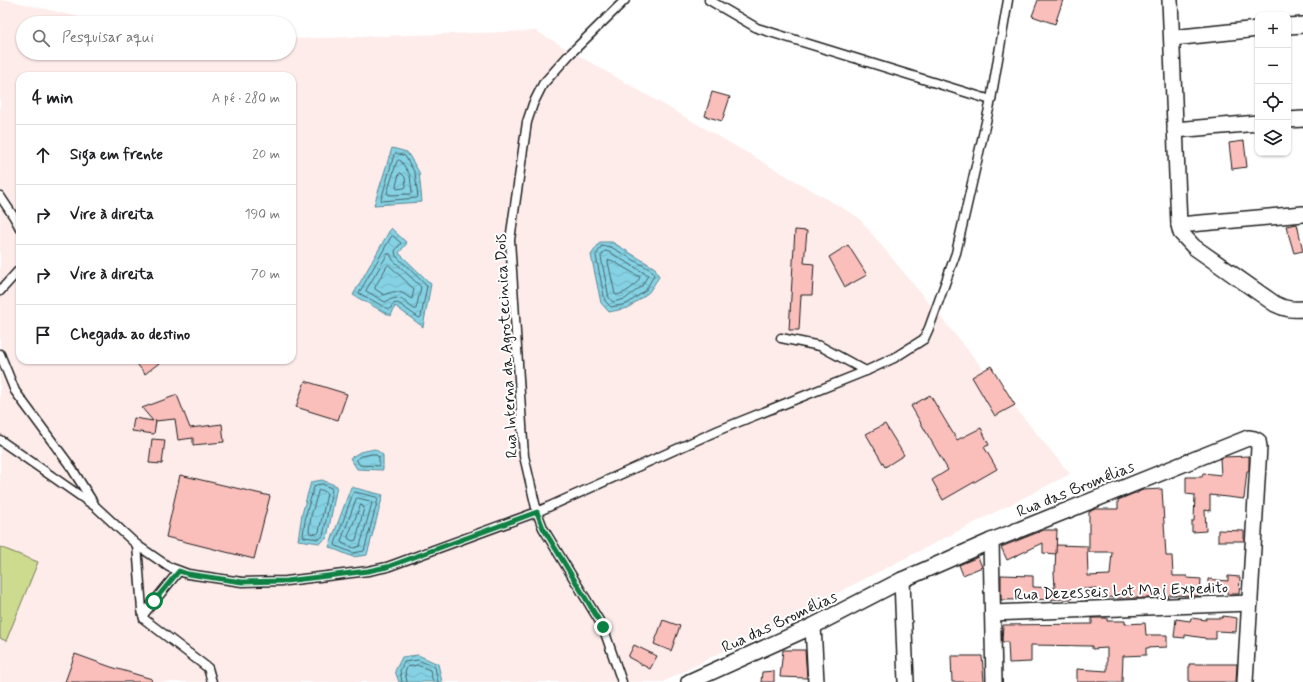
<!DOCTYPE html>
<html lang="pt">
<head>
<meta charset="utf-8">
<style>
  body { margin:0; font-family:Mynerve,sans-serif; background:#f6f6f6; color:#202124 }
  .controls { position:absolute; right:12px; top:12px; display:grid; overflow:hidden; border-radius:8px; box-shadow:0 1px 3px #0004 }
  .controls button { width:36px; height:36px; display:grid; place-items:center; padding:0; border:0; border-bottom:1px solid #e0e0e0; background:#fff; color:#202124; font:20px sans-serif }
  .stop { position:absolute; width:12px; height:12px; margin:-9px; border:3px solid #0b8043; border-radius:50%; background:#fff }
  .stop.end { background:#0b8043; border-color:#fff; box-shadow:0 1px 4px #0008 }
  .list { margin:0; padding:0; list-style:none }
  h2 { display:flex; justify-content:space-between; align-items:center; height:52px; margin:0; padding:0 16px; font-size:17px }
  h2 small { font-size:13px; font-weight:400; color:#757577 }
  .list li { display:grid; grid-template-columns:26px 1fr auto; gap:12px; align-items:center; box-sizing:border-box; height:60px; padding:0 16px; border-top:1px solid #e0e0e0 }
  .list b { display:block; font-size:15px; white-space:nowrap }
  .list em { font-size:13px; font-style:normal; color:#757577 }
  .icon { flex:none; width:22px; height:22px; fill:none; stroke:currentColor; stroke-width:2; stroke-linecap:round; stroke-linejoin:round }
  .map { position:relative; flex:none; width:1303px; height:682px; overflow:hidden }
  .search { position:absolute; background:#fff; box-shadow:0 1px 3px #0004; left:16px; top:16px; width:280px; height:44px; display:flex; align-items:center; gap:10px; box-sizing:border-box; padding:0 14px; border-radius:22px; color:#757577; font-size:15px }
  .panel { position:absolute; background:#fff; box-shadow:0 1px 3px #0004; left:16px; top:72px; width:280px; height:292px; border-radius:12px }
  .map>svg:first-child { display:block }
  .built { fill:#feeceb; fill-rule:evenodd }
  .grass { fill:#cddb8f; stroke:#747c56 }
  .water { fill:url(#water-waves); stroke:#5b8994 }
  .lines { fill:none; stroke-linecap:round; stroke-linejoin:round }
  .shore { stroke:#46656c; stroke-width:1 }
  .building { fill:#fbbfbb; stroke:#1c1c1c }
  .lane-casing { stroke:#1c1c1c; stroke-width:11 }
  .street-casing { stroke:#1c1c1c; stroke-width:18 }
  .lane { stroke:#fff; stroke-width:8 }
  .street { stroke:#fff; stroke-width:15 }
  .route { stroke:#0b8043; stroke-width:5 }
  .labels { text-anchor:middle; stroke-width:4; stroke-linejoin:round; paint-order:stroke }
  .street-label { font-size:16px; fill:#1c1c1c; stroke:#fff }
</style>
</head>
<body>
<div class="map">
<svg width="1303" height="682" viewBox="0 0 1303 682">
  <defs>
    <pattern id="water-waves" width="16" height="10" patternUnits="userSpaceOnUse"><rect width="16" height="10" fill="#85d2e4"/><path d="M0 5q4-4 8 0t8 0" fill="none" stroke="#72b4c3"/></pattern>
  </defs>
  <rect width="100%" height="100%" fill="#fff"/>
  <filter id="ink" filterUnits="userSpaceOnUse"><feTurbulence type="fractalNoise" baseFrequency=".025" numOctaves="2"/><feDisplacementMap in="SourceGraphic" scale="8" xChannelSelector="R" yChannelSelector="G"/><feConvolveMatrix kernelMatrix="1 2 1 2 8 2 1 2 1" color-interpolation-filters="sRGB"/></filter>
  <g filter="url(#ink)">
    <path class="built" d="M 0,0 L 8,0 L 104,23 L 23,23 L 23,53 L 289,53 L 289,39 L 536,31 L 858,217 L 1070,474 L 663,682 L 0,682 ZM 20,76 L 292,76 L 292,360 L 20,360 Z"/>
    <path class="grass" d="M 0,547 L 38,562 L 6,641 L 0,638 Z"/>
    <g class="water">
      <path d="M 392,148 L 407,152 L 419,172 L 422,202 L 374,205 Z"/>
      <path d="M 391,228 L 407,243 L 399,253 L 431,284 L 423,327 L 395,306 L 391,316 L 353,295 Z"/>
      <path d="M 600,242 L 612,242 L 655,268 L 659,277 L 649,292 L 628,308 L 609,312 L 601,303 L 591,255 Z"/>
      <path d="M 375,449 L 383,455 L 383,470 L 357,469 L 350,458 L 360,452 Z"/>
      <path d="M 322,480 L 337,486 L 327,538 L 320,543 L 298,540 L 302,514 L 311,482 Z"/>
      <path d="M 351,487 L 383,495 L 367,555 L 353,557 L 329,547 Z"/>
      <path d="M 418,655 L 438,664 L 442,682 L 399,682 L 395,671 L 402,657 Z"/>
    </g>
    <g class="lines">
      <g class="shore">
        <path d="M 396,153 L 405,156 L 415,173 L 418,197 L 417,198 L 382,201 L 381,200 L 394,155 Z"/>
        <path d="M 399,160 L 401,161 L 410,175 L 412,193 L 410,194 L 389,195 L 387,193 L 397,161 Z"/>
        <path d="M 401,173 L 405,177 L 406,187 L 404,188 L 397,189 L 396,186 L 399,174 Z"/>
        <path d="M 393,236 L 401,243 L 395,251 L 396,256 L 427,286 L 421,317 L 419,318 L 398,303 L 393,304 L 390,309 L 388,309 L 359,293 L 391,237 Z"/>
        <path d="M 602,246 L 611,247 L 651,270 L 654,275 L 646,290 L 627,304 L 611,307 L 605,301 L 596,256 Z"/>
        <path d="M 605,251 L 609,252 L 648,275 L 642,286 L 625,299 L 613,302 L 609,298 L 601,257 Z"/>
        <path d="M 388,254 L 390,254 L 393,260 L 421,287 L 416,309 L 414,309 C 402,300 400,294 385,302 L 366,291 Z"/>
        <path d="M 609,260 L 611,260 L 640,277 C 637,285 625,294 616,295 L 615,294 L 608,262 Z"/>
        <path d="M 389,265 L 414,289 L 412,299 C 409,298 407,296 404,294 C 397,290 391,292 384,295 L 375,289 L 375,287 L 387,266 Z"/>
        <path d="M 374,454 L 379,457 L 379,464 L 378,466 L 360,465 L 357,461 L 357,459 L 362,456 Z"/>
        <path d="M 322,484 L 331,488 L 332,490 L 323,536 L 319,539 L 304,537 L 303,535 L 306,514 L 314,487 L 316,485 Z"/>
        <path d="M 319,490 L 322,490 L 327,493 L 319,532 L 317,534 L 310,533 L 309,531 L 311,516 Z"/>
        <path d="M 355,492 L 376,497 L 378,499 L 364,551 L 353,553 L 336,546 L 335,544 L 353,493 Z"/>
        <path d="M 358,498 L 370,501 L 372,503 L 360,546 L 354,548 L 342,543 L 341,541 L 356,499 Z"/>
        <path d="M 361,505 L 363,506 L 364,508 L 356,540 L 353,541 L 349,539 L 348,537 Z"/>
        <path d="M 402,682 L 400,671 L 404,662 L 418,660 L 435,667 L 438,682"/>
        <path d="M 407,682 L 405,672 L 407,667 L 417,665 L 430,670 L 433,682"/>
      </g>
    </g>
    <g class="building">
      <path d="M 1038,0 L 1063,0 L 1055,24 L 1032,16 Z"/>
      <path d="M 712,92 L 730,97 L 722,121 L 705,116 Z"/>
      <path d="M 1244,141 L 1247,167 L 1232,169 L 1229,143 Z"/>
      <path d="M 1297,224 L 1303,251 L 1294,253 L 1286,226 Z"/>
      <path d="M 795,230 L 807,231 L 804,263 L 814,264 L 812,295 L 801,295 L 799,330 L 789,330 Z"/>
      <path d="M 848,245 L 867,275 L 845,287 L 829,257 Z"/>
      <path d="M 134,360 L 163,360 L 145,374 Z"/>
      <path d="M 991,366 L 1015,405 L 995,416 L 972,377 Z"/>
      <path d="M 305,381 L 347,394 L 338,420 L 296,407 Z"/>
      <path d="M 177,395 L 190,428 L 222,424 L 224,442 L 193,445 L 193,438 L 178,440 L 175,419 L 155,421 L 156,421 L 154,434 L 132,431 L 134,418 L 153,421 L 142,408 Z"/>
      <path d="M 930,395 L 957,440 L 981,428 L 989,445 L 984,447 L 997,469 L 943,500 L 932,480 L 948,470 L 911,406 Z"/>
      <path d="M 885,424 L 904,455 L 885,467 L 866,434 Z"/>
      <path d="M 152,439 L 165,440 L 162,464 L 149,463 Z"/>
      <path d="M 1249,456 L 1249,471 L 1247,471 L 1244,499 L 1210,495 L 1210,511 L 1205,510 L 1206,531 L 1192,532 L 1192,521 L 1194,521 L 1195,495 L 1186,494 L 1186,477 L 1202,477 L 1203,473 L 1221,475 L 1220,459 L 1224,457 Z"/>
      <path d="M 180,475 L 270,496 L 254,559 L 166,537 Z"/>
      <path d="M 1162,489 L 1166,556 L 1172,556 L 1173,576 L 1187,576 L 1187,578 L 1201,579 L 1200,596 L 1169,595 L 1168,597 L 1156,596 L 1156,598 L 1118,598 L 1097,596 L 1096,588 L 1072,590 L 1072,599 L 1001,600 L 1001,575 L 1033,576 L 1033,587 L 1055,588 L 1054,572 L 1055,572 L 1056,545 L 1087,546 L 1088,576 L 1110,575 L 1112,552 L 1089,552 L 1089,512 L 1095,509 L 1118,509 L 1118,500 L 1135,493 L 1138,493 L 1138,492 L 1143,490 Z"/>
      <path d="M 1044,530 L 1057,530 L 1056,554 L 1043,553 L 1043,543 L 1007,560 L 1001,547 Z"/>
      <path d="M 1218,530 L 1244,531 L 1244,541 L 1218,541 Z"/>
      <path d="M 978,557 L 982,567 L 963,575 L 959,565 Z"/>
      <path d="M 1228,576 L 1240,577 L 1239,594 L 1227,594 L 1227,590 L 1208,588 L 1208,579 L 1228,581 Z"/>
      <path d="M 1223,616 L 1237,618 L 1236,632 L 1216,631 L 1216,639 L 1205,639 L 1205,638 L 1185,635 L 1185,638 L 1174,637 L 1176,619 L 1190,621 L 1191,618 L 1206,620 L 1206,618 L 1222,618 Z"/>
      <path d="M 1092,618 L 1107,618 L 1107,621 L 1125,621 L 1125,624 L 1145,623 L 1146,635 L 1167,635 L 1167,647 L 1146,648 L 1146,655 L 1123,656 L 1122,682 L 1077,682 L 1077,669 L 1107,671 L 1107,648 L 1092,649 L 1092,646 L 1031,645 L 1031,662 L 1009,663 L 1008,642 L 1002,642 L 1003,625 L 1092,624 Z"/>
      <path d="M 663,620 L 680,626 L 671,651 L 654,644 Z"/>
      <path d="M 634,645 L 657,656 L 650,669 L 628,657 Z"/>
      <path d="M 783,650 L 805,650 L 807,678 L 780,677 Z"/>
      <path d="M 75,654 L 111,667 L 152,679 L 151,682 L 65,682 Z"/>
      <path d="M 951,656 L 982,656 L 984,682 L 952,682 Z"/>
      <path d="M 1189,664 L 1237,664 L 1236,682 L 1189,682 Z"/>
      <path d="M 774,671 L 774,682 L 761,682 L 762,672 Z"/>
    </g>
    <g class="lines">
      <defs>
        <g id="lane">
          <path d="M 709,0 L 757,28 L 991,100"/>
          <path d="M 0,196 L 14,217 L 20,228"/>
          <path d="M 0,291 L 20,269"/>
          <path d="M 781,338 L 820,346 L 866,371"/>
          <path d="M 0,354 L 15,391 L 71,467 L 94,504"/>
          <path d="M 0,440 L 96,507 L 137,545 L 169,567 L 188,574 L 242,582 L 286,581 L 368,571 L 387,567 L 537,512 L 719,430 L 866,371 L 894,358 L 924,339 L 929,328 L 956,253 L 991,100 L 1008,0"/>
          <path d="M 137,545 L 142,610 L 144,619 L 208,668 L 212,682"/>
          <path d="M 143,615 L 179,571"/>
          <path d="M 622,682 L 603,627 L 543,528 L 537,512 L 524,456 L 510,240 L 527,122 L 533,104 L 543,84 L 569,55 L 625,0"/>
        </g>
        <g id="street">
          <path d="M 1170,0 L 1179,225 L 1181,233 L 1194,247 L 1275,304 C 1285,309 1292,310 1303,309"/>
          <path d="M 1288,26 L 1303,25"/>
          <path d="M 1172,38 L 1258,29"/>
          <path d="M 1288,120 L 1303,119"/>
          <path d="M 1175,130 L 1258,123"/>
          <path d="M 1179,225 L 1303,214"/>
          <path d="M 991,541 L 994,682"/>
          <path d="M 902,580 L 906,682"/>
          <path d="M 993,613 L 1250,603"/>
          <path d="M 813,626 L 816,682"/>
          <path d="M 689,682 L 813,626 L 902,580 L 991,541 L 1248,438 L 1254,439 L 1258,441 L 1259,447 L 1245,682"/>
        </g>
      </defs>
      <use href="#lane" class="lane-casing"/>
      <use href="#street" class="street-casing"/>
      <use href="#lane" class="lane"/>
      <use href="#street" class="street"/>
    </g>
  </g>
  <g class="lines" filter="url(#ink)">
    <path class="route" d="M 154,601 L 179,571 L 188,574 L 242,582 L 286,581 L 368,571 L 387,567 L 537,512 L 543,528 L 603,627"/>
  </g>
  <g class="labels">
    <g class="street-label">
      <text transform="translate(505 346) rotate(-93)" y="6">Rua Interna da Agrotecinica Dois</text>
      <text transform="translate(1075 488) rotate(-22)" y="6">Rua das Bromélias</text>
      <text transform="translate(1121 590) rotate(-2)" y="6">Rua Dezesseis Lot Maj Expedito</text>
      <text transform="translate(779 621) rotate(-25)" y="6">Rua das Bromélias</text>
    </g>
  </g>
</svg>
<div class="controls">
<button>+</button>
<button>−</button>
<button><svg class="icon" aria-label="locate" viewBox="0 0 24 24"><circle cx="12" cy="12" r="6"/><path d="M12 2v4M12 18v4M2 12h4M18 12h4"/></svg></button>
<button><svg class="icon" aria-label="layers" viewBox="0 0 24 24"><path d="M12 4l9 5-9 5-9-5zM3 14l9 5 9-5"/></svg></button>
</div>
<div class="stop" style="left:154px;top:601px"></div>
<div class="stop end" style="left:603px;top:627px"></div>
<div class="search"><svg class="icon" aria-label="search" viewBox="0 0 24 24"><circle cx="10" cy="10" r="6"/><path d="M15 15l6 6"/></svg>Pesquisar aqui</div>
<section class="panel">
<h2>4 min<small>A pé · 280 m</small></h2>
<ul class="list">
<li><svg class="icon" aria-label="ahead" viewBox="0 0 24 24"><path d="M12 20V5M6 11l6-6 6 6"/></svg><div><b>Siga em frente</b></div><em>20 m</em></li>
<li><svg class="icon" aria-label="right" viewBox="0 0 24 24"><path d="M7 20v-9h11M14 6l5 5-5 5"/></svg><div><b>Vire à direita</b></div><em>190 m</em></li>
<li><svg class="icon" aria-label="right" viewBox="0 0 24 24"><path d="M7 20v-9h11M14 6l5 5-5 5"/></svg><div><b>Vire à direita</b></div><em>70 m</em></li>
<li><svg class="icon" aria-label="arrive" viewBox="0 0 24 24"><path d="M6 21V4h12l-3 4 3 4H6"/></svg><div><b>Chegada ao destino</b></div></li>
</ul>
</section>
</div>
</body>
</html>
